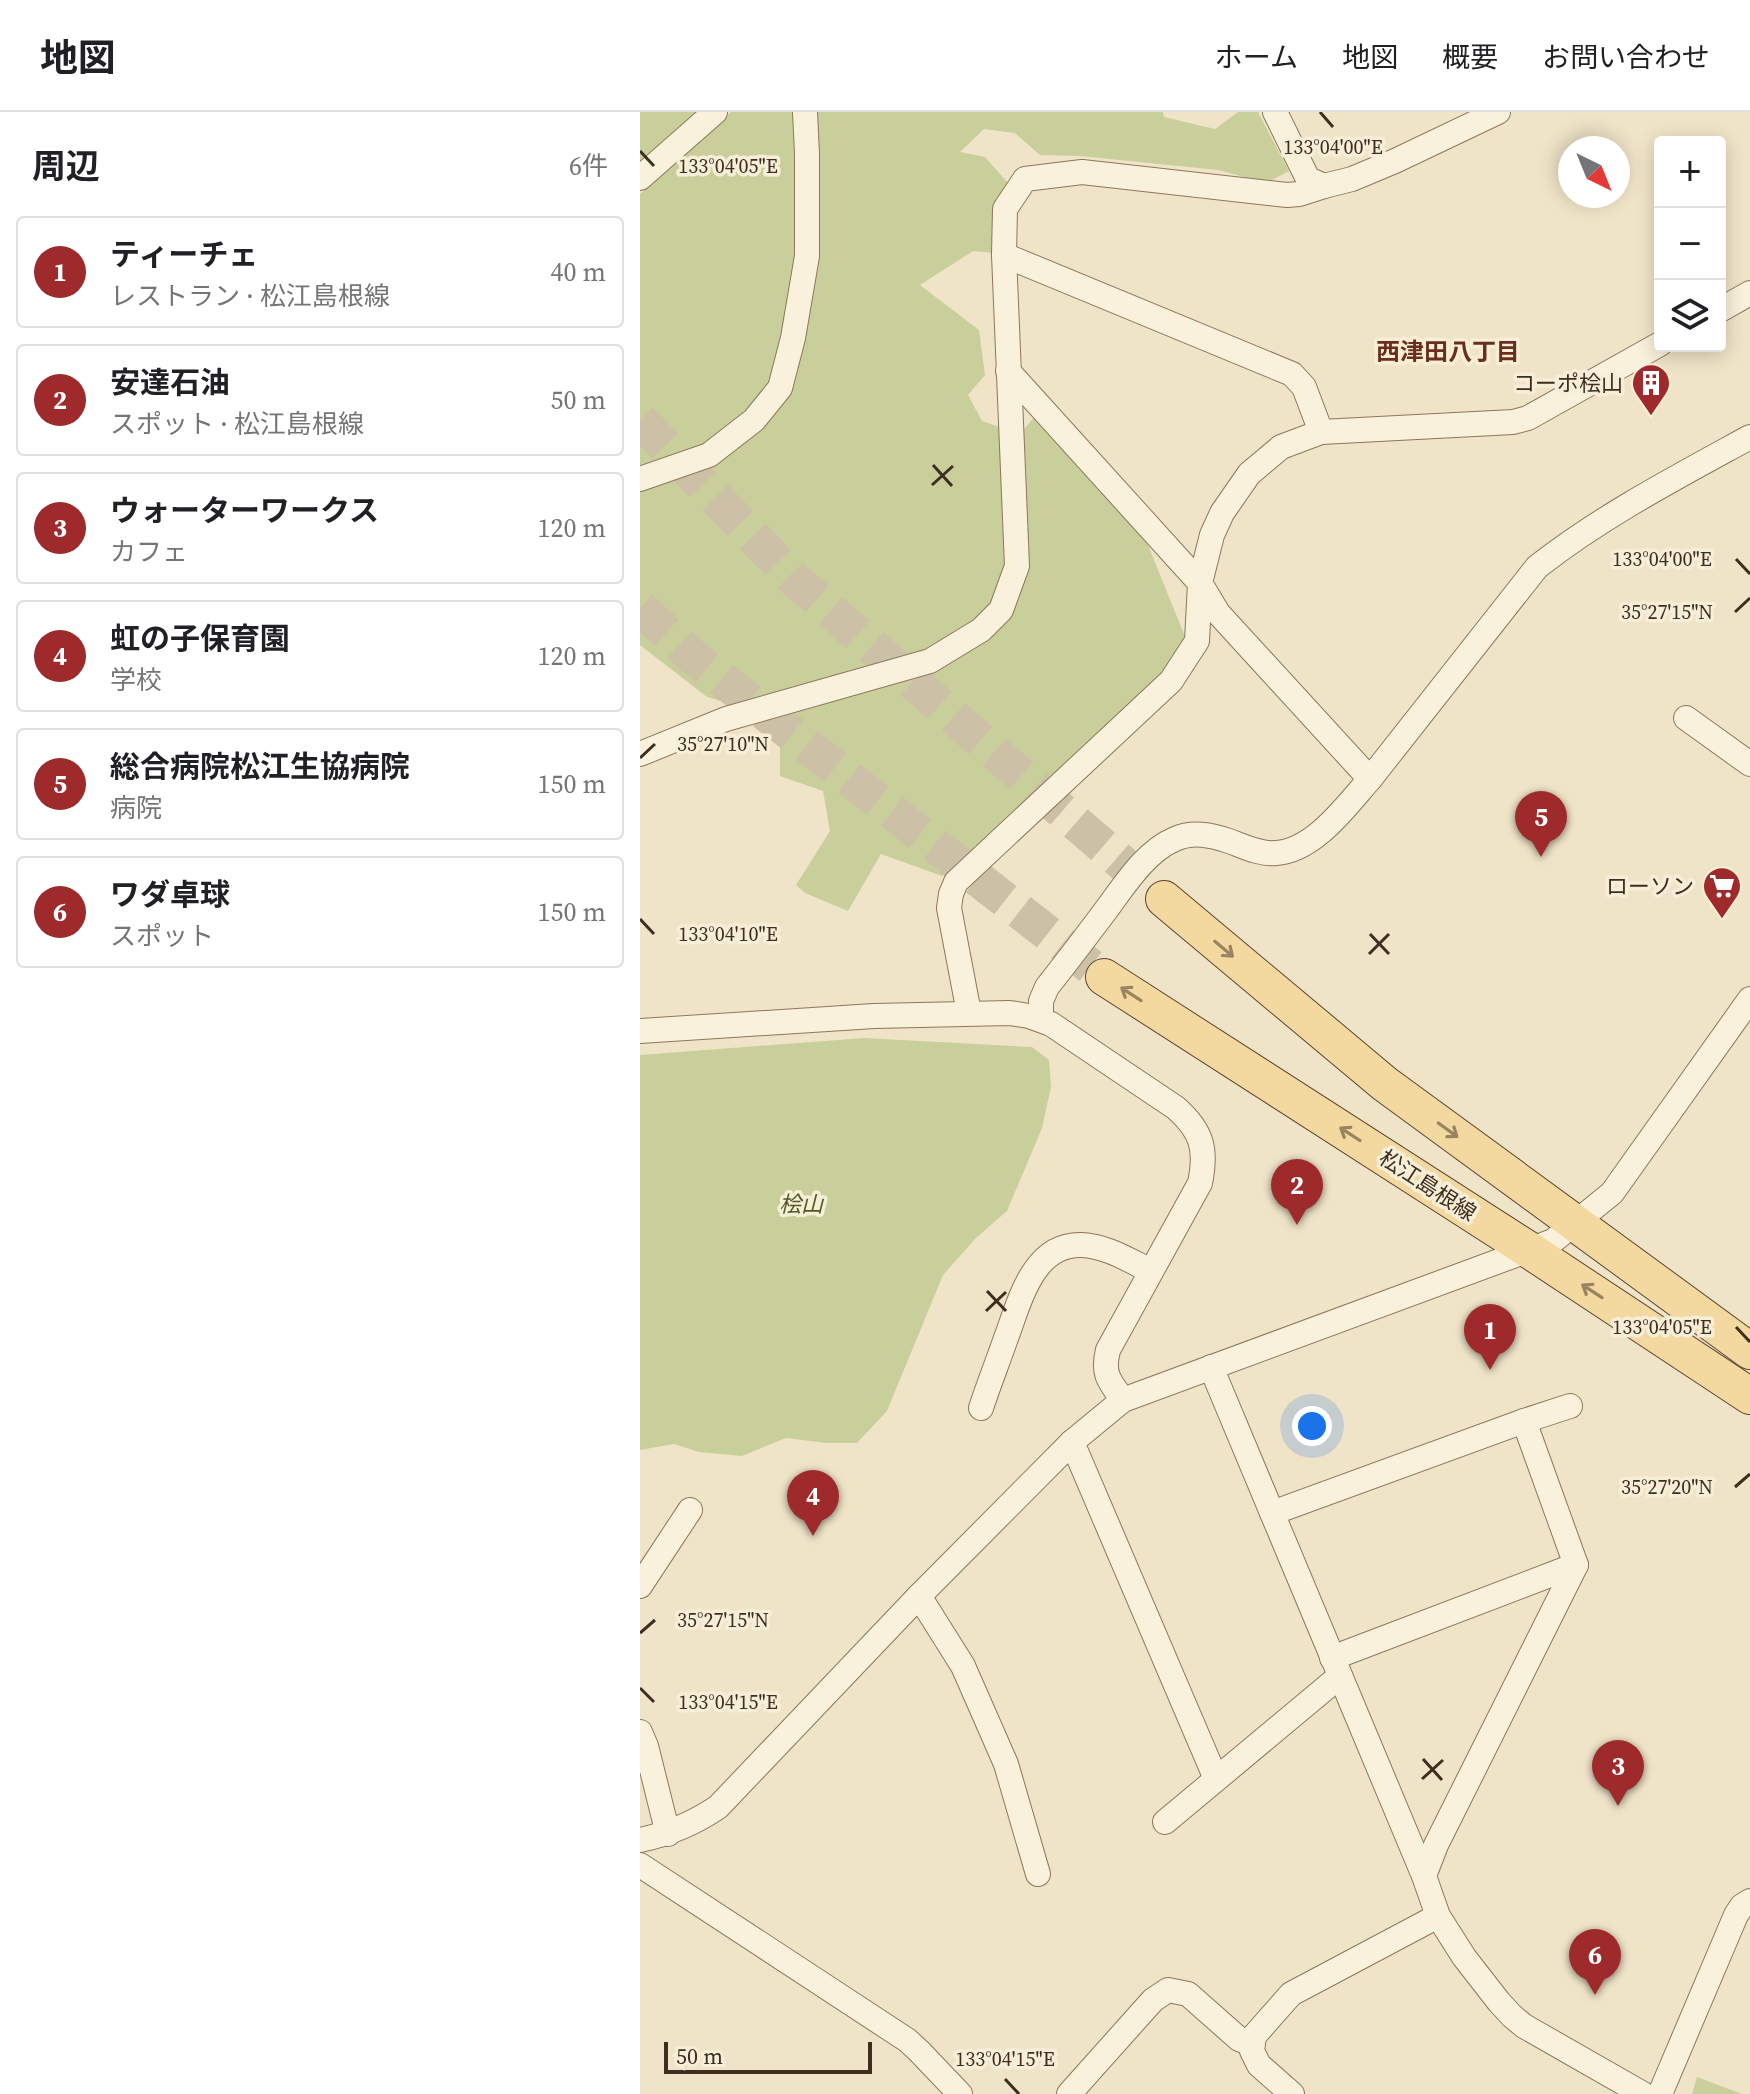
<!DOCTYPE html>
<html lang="ja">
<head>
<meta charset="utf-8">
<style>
  body { margin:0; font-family:"Source Serif 4","Noto Sans JP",serif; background:#f2f2f2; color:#202124 }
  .controls { position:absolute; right:24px; top:24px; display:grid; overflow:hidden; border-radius:8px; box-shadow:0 4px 20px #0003 }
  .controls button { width:72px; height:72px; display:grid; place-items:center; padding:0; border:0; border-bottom:2px solid #e0e0e0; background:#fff; color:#202124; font:40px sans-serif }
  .compass { position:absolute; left:918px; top:24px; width:72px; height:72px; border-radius:50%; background:#fff; box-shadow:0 4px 20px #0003; rotate:137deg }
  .scale { position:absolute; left:24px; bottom:20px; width:208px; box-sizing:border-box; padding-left:8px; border:4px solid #3d2e20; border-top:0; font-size:22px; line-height:28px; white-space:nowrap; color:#3d2e20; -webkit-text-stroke:6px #f7eed8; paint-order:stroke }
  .you { position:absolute; left:672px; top:1314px; width:28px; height:28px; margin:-20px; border:6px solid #fff; border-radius:50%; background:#1a73e8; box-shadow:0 0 0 12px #1a73e833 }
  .badge { display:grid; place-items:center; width:52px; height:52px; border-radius:50%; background:#9e2a2b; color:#fff; font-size:26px; font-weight:700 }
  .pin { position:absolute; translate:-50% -66px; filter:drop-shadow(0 2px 4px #0008) }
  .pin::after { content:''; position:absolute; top:42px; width:28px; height:24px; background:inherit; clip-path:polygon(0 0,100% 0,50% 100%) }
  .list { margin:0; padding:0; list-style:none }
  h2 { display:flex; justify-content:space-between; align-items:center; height:104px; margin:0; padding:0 32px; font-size:34px }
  h2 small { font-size:26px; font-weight:400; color:#757577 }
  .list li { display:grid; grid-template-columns:52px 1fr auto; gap:24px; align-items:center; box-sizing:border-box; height:112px; margin:0 16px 16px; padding:0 16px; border:2px solid #e0e0e0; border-radius:8px }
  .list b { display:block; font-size:30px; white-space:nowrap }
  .list p { margin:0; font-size:26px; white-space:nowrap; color:#757577 }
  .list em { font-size:26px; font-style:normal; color:#757577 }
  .icon { flex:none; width:44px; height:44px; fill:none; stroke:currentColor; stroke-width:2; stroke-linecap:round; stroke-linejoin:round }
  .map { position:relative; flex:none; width:1110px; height:1982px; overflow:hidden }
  header { display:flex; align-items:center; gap:48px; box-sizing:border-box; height:112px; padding:0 40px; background:#fff; border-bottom:2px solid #e0e0e0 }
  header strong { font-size:38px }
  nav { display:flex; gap:44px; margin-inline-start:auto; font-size:28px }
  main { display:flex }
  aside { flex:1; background:#fff }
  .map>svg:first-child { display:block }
  .green { fill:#c9cf9b }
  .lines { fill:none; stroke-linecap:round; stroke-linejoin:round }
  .primary-tunnel { stroke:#ccc0a6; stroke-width:36; stroke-dasharray:36 18; stroke-linecap:butt }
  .minor-casing { stroke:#8d765c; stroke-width:26 }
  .primary-casing { stroke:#5b4430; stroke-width:38 }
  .minor { stroke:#faf1dc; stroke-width:24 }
  .primary { stroke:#f3d9a0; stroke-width:36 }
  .oneway { stroke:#988460 }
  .ticks { fill:none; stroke:#3d2e20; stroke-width:3 }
  .labels { text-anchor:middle; stroke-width:7; stroke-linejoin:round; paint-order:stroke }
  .poi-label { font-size:22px; fill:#3d2e20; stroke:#f7eed8; text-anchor:end }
  .street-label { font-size:22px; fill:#3d2e20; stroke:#f7eed8 }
  .park-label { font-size:22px; font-style:italic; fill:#4d5a26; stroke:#f7eed8 }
  .neighbourhood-label { font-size:24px; font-weight:bold; fill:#6b2e1e; stroke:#f7eed8 }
  .ticks-label { font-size:20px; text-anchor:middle; fill:#3d2e20; stroke:#f7eed8; stroke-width:7; stroke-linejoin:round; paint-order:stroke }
</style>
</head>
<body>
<header>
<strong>地図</strong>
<nav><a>ホーム</a><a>地図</a><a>概要</a><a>お問い合わせ</a></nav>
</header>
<main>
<aside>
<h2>周辺<small>6件</small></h2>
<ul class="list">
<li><span class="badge">1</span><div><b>ティーチェ</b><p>レストラン · 松江島根線</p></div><em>40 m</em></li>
<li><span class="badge">2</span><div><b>安達石油</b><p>スポット · 松江島根線</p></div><em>50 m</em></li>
<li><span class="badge">3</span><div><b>ウォーターワークス</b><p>カフェ</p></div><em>120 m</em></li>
<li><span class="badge">4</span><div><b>虹の子保育園</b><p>学校</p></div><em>120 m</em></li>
<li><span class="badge">5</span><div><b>総合病院松江生協病院</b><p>病院</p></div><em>150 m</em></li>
<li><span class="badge">6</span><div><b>ワダ卓球</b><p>スポット</p></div><em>150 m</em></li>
</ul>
</aside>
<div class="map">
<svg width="1110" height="1982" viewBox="0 0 1110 1982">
  <rect width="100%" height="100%" fill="#f0e4c8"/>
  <g class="green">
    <path d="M 0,0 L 57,0 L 0,55 Z"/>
    <path d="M 91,0 L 523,0 L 524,5 L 575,17 L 598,0 L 618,0 L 649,59 L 626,71 L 578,58 L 440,44 L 400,43 L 375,21 L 344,17 L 320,40 L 345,45 L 368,71 L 357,86 L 354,141 L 333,139 L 280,173 L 339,218 L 345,263 L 328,283 L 342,309 L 380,322 L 397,302 L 508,433 L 546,527 L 528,560 L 345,729 L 302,764 L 241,742 L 208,799 L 165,781 L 156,773 L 190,719 L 183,679 L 140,664 L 140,599 L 135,584 L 91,592 L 67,585 L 0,533 L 0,82 Z"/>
    <path d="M 224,926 L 392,935 L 409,948 L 411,975 L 402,1016 L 367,1099 L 336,1126 L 303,1163 L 247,1299 L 217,1331 L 186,1331 L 146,1326 L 102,1344 L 59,1340 L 34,1332 L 0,1338 L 0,943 Z"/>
    <path d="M 1057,1965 L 1102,1982 L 1052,1982 Z"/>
  </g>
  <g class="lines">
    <g class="primary-tunnel">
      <path d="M 0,308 L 155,468 L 524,787"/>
      <path d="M 0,496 L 52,544 L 464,865"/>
    </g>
    <defs>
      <g id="minor">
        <path d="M 635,0 L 664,59 L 668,67 L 684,74 L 712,67 L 755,49 L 858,0"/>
        <path d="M 0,66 L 75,0"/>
        <path d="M 364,143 L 652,262 L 664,275 L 681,320"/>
        <path d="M 1080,198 L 1110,181"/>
        <path d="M 0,367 L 69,343 L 114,308 L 140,276 L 153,226 L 167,144 L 167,42 L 165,0"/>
        <path d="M 1046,606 L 1110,652"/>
        <path d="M 0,642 L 86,607 L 290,549 L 341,518 L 361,498 L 377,454 L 364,143 L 365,97 L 385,67 L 442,60 L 647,83 L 659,82 L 684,74"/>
        <path d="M 730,667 L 897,455 C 962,404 1037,365 1110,325"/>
        <path d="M 329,901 L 309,796 L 311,782 L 316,770 L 531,569 L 557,529 L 560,471 L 368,259"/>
        <path d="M 401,907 L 401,889 L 407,875 C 426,851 445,826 463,802 C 483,776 504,740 535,727 C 553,719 571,723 589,729 C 603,734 621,743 636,741 C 674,739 707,693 730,667 L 578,501 L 560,471 L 572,423 L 582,401 L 609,362 L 641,335 L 681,320 L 873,310 L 888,306 L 1020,232"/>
        <path d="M 0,919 L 234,904 L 370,901 L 389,904 L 411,912 L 536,996 C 562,1019 567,1037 560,1071 L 468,1238 C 462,1262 469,1269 483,1288"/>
        <path d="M 571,1255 L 784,1764 L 798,1804 L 824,1845 L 859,1890 L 872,1904 L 884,1914 L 1003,1982"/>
        <path d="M 341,1296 C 349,1272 358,1249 366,1226 C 380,1189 393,1131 442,1133 C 467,1134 490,1149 511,1159"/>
        <path d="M 884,1309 L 930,1294"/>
        <path d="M 432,1330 L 576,1667"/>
        <path d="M 632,1401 L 884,1309 L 936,1453 L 796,1733 L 784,1764"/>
        <path d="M 0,1474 L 50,1398"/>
        <path d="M 279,1484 L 323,1554 L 366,1652 L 398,1762"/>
        <path d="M 692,1546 L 936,1453"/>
        <path d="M 0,1620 L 6,1634 L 28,1722"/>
        <path d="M 525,1710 L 700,1564"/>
        <path d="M 0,1728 C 29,1722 53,1712 78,1695 L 279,1484 L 432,1330 L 483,1288 L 889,1138 L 913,1129 L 972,1081 L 1110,887"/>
        <path d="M 0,1753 L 267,1928 L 279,1939 L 320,1982"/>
        <path d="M 429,1982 L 513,1888 L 528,1878 L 548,1882 L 599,1927 L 612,1932"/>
        <path d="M 652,1982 L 619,1953 L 612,1939 L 614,1924 L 651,1882 L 798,1804"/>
        <path d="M 1020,1982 L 1096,1803 L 1102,1794 L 1110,1789"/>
      </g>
      <g id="primary">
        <path d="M 524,787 L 745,972 L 1110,1239"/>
        <path d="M 464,865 L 889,1138 L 1110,1284"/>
      </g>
    </defs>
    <use href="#minor" class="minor-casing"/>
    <use href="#primary" class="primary-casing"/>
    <use href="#minor" class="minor"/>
    <use href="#primary" class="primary"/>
  </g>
  <defs><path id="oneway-shaft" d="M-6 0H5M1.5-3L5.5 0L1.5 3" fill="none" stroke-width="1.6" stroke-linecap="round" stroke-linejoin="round" transform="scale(2)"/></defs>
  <g class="oneway">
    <use href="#oneway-shaft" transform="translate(584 837) rotate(40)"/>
    <use href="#oneway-shaft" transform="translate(491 882) rotate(-147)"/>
    <use href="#oneway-shaft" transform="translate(808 1018) rotate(36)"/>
    <use href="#oneway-shaft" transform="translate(710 1022) rotate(-147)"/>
    <use href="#oneway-shaft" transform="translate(952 1179) rotate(-147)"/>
  </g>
  <path class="ticks" d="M 680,0 L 693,15M 0,39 L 14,54M 293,353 L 312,374M 292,373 L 313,354M 1096,447 L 1110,462M 1095,500 L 1110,486M 0,646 L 15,632M 0,807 L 14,822M 730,822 L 749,842M 729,842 L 749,822M 347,1179 L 366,1199M 346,1199 L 366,1180M 1096,1215 L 1110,1230M 1095,1375 L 1110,1362M 0,1521 L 15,1508M 0,1576 L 14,1590M 783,1647 L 802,1668M 782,1667 L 803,1648M 365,1967 L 379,1982"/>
  <defs>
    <symbol id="building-pin" viewBox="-11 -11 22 30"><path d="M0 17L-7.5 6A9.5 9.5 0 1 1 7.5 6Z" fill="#9e2a2b" stroke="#f7eed8"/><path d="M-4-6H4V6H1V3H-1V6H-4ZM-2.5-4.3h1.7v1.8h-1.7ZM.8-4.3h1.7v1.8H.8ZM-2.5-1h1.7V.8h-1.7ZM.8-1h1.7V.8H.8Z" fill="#fff"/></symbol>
    <symbol id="supermarket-pin" viewBox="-11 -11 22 30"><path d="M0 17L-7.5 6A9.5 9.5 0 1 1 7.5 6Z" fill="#9e2a2b" stroke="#f7eed8"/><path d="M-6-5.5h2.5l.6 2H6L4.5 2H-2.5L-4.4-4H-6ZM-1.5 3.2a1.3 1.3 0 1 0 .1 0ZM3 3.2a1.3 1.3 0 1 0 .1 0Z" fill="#fff"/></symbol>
  </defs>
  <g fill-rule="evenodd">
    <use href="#building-pin" x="989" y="249" width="44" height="60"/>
    <use href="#supermarket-pin" x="1060" y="752" width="44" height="60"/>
  </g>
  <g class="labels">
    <g class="poi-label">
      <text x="983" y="279">コーポ桧山</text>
      <text x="1054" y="782">ローソン</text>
    </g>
    <g class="street-label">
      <text transform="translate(788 1073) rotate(33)" y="8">松江島根線</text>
    </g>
    <g class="park-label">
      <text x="161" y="1100">桧山</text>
    </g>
    <g class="neighbourhood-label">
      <text x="808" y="248">西津田八丁目</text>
    </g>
  </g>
  <g class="ticks-label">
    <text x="693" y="42">133°04'00"E</text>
    <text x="88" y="61">133°04'05"E</text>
    <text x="1022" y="454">133°04'00"E</text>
    <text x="1027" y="507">35°27'15"N</text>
    <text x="83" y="639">35°27'10"N</text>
    <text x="88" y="829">133°04'10"E</text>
    <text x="1022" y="1222">133°04'05"E</text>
    <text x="1027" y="1382">35°27'20"N</text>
    <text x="83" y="1515">35°27'15"N</text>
    <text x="88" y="1597">133°04'15"E</text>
    <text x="365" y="1954">133°04'15"E</text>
  </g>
</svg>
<div class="controls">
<button>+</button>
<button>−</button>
<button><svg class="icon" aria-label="layers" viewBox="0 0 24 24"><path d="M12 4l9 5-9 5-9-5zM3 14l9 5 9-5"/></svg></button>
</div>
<svg class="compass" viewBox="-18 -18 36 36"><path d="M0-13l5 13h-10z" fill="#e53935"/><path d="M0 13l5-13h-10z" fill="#757577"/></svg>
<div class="scale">50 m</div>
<div class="you"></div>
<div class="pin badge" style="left:850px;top:1258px">1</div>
<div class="pin badge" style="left:657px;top:1113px">2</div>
<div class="pin badge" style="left:978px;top:1694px">3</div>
<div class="pin badge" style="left:173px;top:1424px">4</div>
<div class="pin badge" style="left:901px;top:745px">5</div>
<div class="pin badge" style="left:955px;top:1883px">6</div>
</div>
</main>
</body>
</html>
